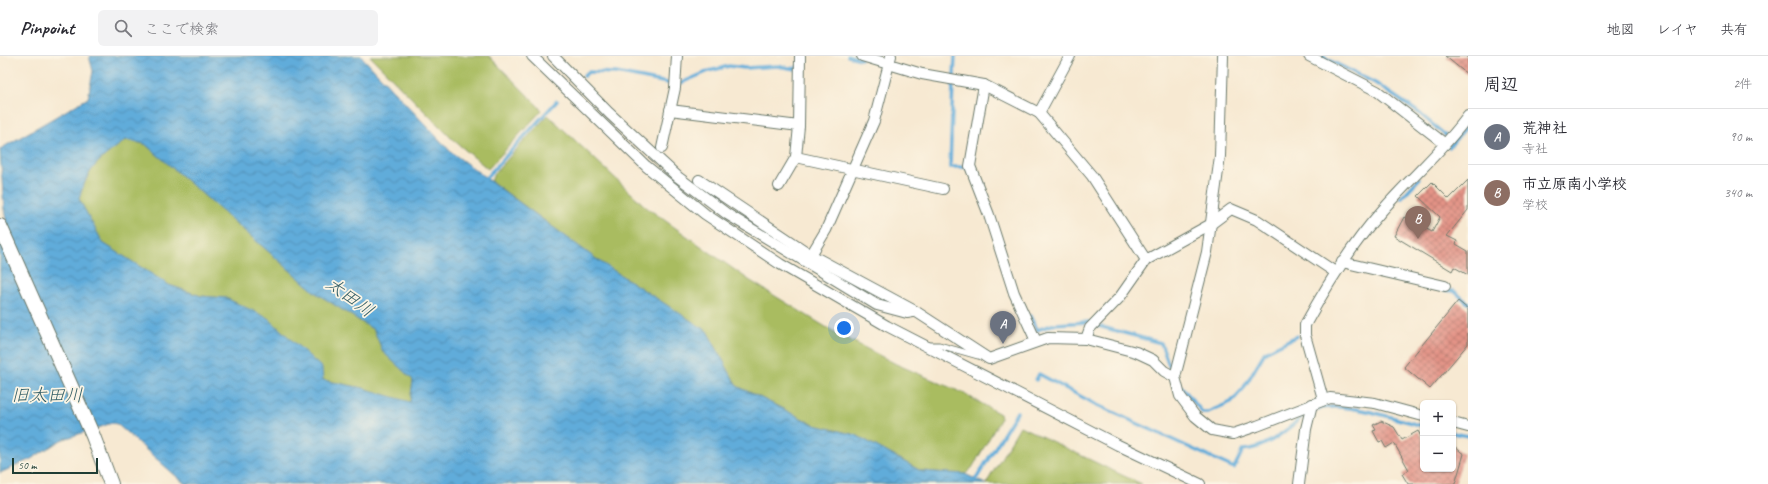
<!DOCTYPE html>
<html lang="ja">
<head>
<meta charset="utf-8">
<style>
  body { margin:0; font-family:Caveat,"Klee One",sans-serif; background:#f2f2f3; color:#2b2b33 }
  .controls { position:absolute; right:12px; bottom:12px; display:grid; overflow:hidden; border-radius:6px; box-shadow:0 1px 3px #0004 }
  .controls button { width:36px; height:36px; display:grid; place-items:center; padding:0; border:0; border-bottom:1px solid #e1e1e2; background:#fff; color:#2b2b33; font:20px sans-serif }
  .scale { position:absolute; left:12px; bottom:10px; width:86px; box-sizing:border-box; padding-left:4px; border:2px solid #1f3d34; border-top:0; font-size:11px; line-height:14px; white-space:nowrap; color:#1f3d34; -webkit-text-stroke:3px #fcf5e5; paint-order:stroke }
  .you { position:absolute; left:844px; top:272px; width:14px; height:14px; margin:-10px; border:3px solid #fff; border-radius:50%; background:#1a73e8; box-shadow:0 0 0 6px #1a73e833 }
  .badge { display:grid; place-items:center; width:26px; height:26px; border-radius:50%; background:#db2777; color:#fff; font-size:13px; font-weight:700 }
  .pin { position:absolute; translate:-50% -33px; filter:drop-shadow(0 1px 2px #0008) }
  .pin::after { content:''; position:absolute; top:21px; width:14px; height:12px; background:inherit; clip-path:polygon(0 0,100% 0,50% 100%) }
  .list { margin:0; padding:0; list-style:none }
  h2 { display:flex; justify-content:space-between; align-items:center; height:52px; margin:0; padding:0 16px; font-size:17px }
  h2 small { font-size:13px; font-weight:400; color:#7c7c81 }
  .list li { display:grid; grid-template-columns:26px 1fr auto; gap:12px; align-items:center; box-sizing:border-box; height:56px; padding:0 16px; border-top:1px solid #e1e1e2 }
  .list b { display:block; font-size:15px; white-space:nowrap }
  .list p { margin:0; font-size:13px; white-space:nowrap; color:#7c7c81 }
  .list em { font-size:13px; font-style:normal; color:#7c7c81 }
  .icon { flex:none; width:22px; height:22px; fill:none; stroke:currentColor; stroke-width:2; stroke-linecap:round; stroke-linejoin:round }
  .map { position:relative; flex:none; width:1468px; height:428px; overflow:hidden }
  header { display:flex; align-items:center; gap:24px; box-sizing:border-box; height:56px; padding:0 20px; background:#fff; border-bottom:1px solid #e1e1e2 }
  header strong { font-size:19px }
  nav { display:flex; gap:22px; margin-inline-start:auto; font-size:14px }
  .search { width:280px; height:36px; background:#f2f2f3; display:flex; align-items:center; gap:10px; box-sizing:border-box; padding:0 14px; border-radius:6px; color:#7c7c81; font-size:15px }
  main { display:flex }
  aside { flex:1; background:#fff }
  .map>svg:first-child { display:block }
  .grass { fill:#a9bc60; stroke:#647c4a }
  .water { fill:url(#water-waves); stroke:#407487; fill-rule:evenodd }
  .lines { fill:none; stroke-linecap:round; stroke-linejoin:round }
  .stream { stroke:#61acda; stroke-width:3.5 }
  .building { fill:url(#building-cross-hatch) }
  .lane-casing { stroke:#6b796b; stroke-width:7 }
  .street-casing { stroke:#6b796b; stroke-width:12 }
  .secondary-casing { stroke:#6b796b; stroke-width:16 }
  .lane { stroke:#fff; stroke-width:5 }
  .street { stroke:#fff; stroke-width:10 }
  .secondary { stroke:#fff; stroke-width:14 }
  .labels { text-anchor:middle; stroke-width:3.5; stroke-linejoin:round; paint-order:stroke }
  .water-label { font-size:18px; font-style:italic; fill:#335e66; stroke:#fcf5e5 }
</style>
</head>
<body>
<header>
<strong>Pinpoint</strong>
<div class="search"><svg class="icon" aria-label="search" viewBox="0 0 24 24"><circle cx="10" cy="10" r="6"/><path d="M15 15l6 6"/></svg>ここで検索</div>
<nav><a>地図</a><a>レイヤ</a><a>共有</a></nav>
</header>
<main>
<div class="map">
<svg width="1468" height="428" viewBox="0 0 1468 428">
  <defs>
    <pattern id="water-waves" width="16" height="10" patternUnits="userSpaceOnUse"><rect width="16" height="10" fill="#61acda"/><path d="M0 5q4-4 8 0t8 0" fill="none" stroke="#4f8db2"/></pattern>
    <pattern id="building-cross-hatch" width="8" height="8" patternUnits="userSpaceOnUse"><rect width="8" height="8" fill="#e39386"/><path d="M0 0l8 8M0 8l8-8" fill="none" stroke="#b7796e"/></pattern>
  </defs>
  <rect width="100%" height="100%" fill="#fcf5e5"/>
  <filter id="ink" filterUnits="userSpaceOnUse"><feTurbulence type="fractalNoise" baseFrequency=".025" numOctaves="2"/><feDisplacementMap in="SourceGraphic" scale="8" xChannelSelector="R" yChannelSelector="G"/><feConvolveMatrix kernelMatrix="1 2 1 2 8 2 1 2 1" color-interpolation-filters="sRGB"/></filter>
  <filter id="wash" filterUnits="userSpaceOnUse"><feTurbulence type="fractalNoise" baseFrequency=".012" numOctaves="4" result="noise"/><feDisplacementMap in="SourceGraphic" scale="16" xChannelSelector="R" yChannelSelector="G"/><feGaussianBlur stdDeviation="0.9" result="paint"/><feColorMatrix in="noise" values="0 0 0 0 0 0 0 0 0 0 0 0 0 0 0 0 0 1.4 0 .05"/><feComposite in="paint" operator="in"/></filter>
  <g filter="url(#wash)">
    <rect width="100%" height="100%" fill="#f7e9d2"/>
    <g class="grass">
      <path d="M 370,0 L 489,0 L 542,54 L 488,113 L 451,82 Z"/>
      <path d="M 548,59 L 646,151 L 749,224 L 829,273 L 896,308 L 963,337 L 1000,358 L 1001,362 L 972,412 L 965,418 L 921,415 L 856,379 L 815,369 L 737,330 L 707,275 L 599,205 L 491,125 L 494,118 Z"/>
      <path d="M 126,84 L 145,88 L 316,237 L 374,274 L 383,296 L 413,324 L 410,347 L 363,332 L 323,324 L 226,242 L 201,240 L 169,229 L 103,187 L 79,143 C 89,109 99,104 126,84 Z"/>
      <path d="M 1020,370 L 1126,421 L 1142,428 L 986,428 Z"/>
    </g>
    <path class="water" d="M 89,0 L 361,0 L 451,96 L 599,205 L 707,275 L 737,330 L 815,369 L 856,379 L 921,415 L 965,418 L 986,428 L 185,428 L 117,368 L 112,367 L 61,384 L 31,403 L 0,417 L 0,166 L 6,164 L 4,153 L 0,93 L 88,42 L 93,15 ZM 126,84 L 145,88 L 316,237 L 374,274 L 383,296 L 413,324 L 410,346 L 363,332 L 323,324 L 322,312 L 268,262 L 226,242 L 201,240 L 169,229 L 103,187 L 79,143 C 89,109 99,104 126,84 Z"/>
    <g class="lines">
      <g class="stream">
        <path d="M 848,0 L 861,3"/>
        <path d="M 1321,0 L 1375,27 L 1418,56 L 1445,79"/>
        <path d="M 584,20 L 588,16 L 616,17 L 673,28"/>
        <path d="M 954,20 L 955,0"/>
        <path d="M 681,27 L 709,15 L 729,10 L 745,12 L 777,10 L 796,13 L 797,11"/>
        <path d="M 953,27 L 950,111 L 968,111"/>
        <path d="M 1449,91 L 1468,69"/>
        <path d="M 483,125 L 557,45"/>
        <path d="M 1401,142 L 1419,123"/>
        <path d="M 1444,234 L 1454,235 L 1468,247"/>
        <path d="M 1030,260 L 1037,274 L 1055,268 L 1089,266"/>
        <path d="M 1098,270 L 1161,287 L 1170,312"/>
        <path d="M 1036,324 L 1039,318 L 1095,348 L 1234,412 L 1243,394 C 1266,393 1285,375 1302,361"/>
        <path d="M 1182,331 L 1202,356 L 1208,356 L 1231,346 L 1243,333 L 1265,296 L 1297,280"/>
        <path d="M 1318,353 C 1344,345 1396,363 1423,370"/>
        <path d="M 1453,377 L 1468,380"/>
        <path d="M 976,423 L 1017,356"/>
      </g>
    </g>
    <g id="blocks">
      <g class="building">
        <path d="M 1445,0 L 1468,0 L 1468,19 Z"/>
        <path d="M 1468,124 L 1468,154 L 1447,180 L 1457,185 L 1456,188 L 1468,195 L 1468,219 L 1454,211 L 1452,215 L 1394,180 L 1404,161 L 1432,176 L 1440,161 L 1418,140 L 1432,126 L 1449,143 Z"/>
        <path d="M 1458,245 L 1468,253 L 1468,288 L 1430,333 L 1404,311 Z"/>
        <path d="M 1381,365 L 1394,371 L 1402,384 L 1418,375 L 1423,384 L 1423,413 L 1453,413 L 1453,389 L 1461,396 L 1464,398 L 1455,428 L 1408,428 L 1402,418 L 1409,414 L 1394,387 L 1386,392 L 1382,385 L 1379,386 L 1373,375 L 1376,374 L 1373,369 Z"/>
      </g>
    </g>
  </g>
  <g filter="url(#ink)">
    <use href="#blocks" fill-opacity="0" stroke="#6b796b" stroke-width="1"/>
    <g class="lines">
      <defs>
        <path id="lane" d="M 929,289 L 939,289 L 978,300"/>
        <g id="street">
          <path d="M 532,0 L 646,110 L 705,158 L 780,208 L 887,270 L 1118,389 L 1200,428"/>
          <path d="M 553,0 L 609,57 L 678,121 L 727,158 L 877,249 L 907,257 L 913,256"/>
          <path d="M 862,0 L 922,18 L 984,29 L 1039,57 L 1092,120 L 1146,204"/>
          <path d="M 1223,0 L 1220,100 L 1207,196 L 1175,321 L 1180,340 L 1195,360 L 1212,374 L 1233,378 L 1257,370 L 1330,342 L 1375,347 L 1423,360"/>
          <path d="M 1309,0 L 1377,35 L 1445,88"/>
          <path d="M 984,29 L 970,110 L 989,159 L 1014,237 L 1036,285"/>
          <path d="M 670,54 L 799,70"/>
          <path d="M 1039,57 L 1070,0"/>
          <path d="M 662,92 L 675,32 L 677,0"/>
          <path d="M 796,101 L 943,133"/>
          <path d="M 699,124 L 811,199 L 915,255 L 989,303 L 1048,282 L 1086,283 L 1136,296 L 1153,304 L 1164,315 L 1175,321"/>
          <path d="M 779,130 L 796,101 L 799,70 L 800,0"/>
          <path d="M 811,199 L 826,174 L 874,65 L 891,0"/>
          <path d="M 1342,206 L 1445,230"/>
          <path d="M 1086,283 L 1090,272 L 1120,241 L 1146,204 L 1211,168 L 1231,153 L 1257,164 L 1335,216"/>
          <path d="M 1323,343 L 1305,279 L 1305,269 C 1327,229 1350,191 1380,157 C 1408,124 1443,95 1468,60"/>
          <path d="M 1453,367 L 1468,371"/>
          <path d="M 1299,428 L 1306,373 L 1312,348"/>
        </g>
        <path id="secondary" d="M 0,170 L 93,380 L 111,428"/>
      </defs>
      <use href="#lane" class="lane-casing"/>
      <use href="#street" class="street-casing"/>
      <use href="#secondary" class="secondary-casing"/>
      <use href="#lane" class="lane"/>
      <use href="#street" class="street"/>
      <use href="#secondary" class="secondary"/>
    </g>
  </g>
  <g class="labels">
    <g class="water-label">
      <text transform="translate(350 241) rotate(36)" y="6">太田川</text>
      <text x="47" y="345">旧太田川</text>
    </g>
  </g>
</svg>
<div class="controls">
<button>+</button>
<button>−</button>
</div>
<div class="scale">50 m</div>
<div class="you"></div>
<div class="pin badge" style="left:1003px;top:288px;background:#6b7280">A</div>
<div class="pin badge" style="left:1418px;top:183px;background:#8d6e63">B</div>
</div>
<aside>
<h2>周辺<small>2件</small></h2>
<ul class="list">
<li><span class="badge" style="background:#6b7280">A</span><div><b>荒神社</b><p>寺社</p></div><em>90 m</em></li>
<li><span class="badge" style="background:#8d6e63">B</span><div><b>市立原南小学校</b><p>学校</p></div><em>340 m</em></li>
</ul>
</aside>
</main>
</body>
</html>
